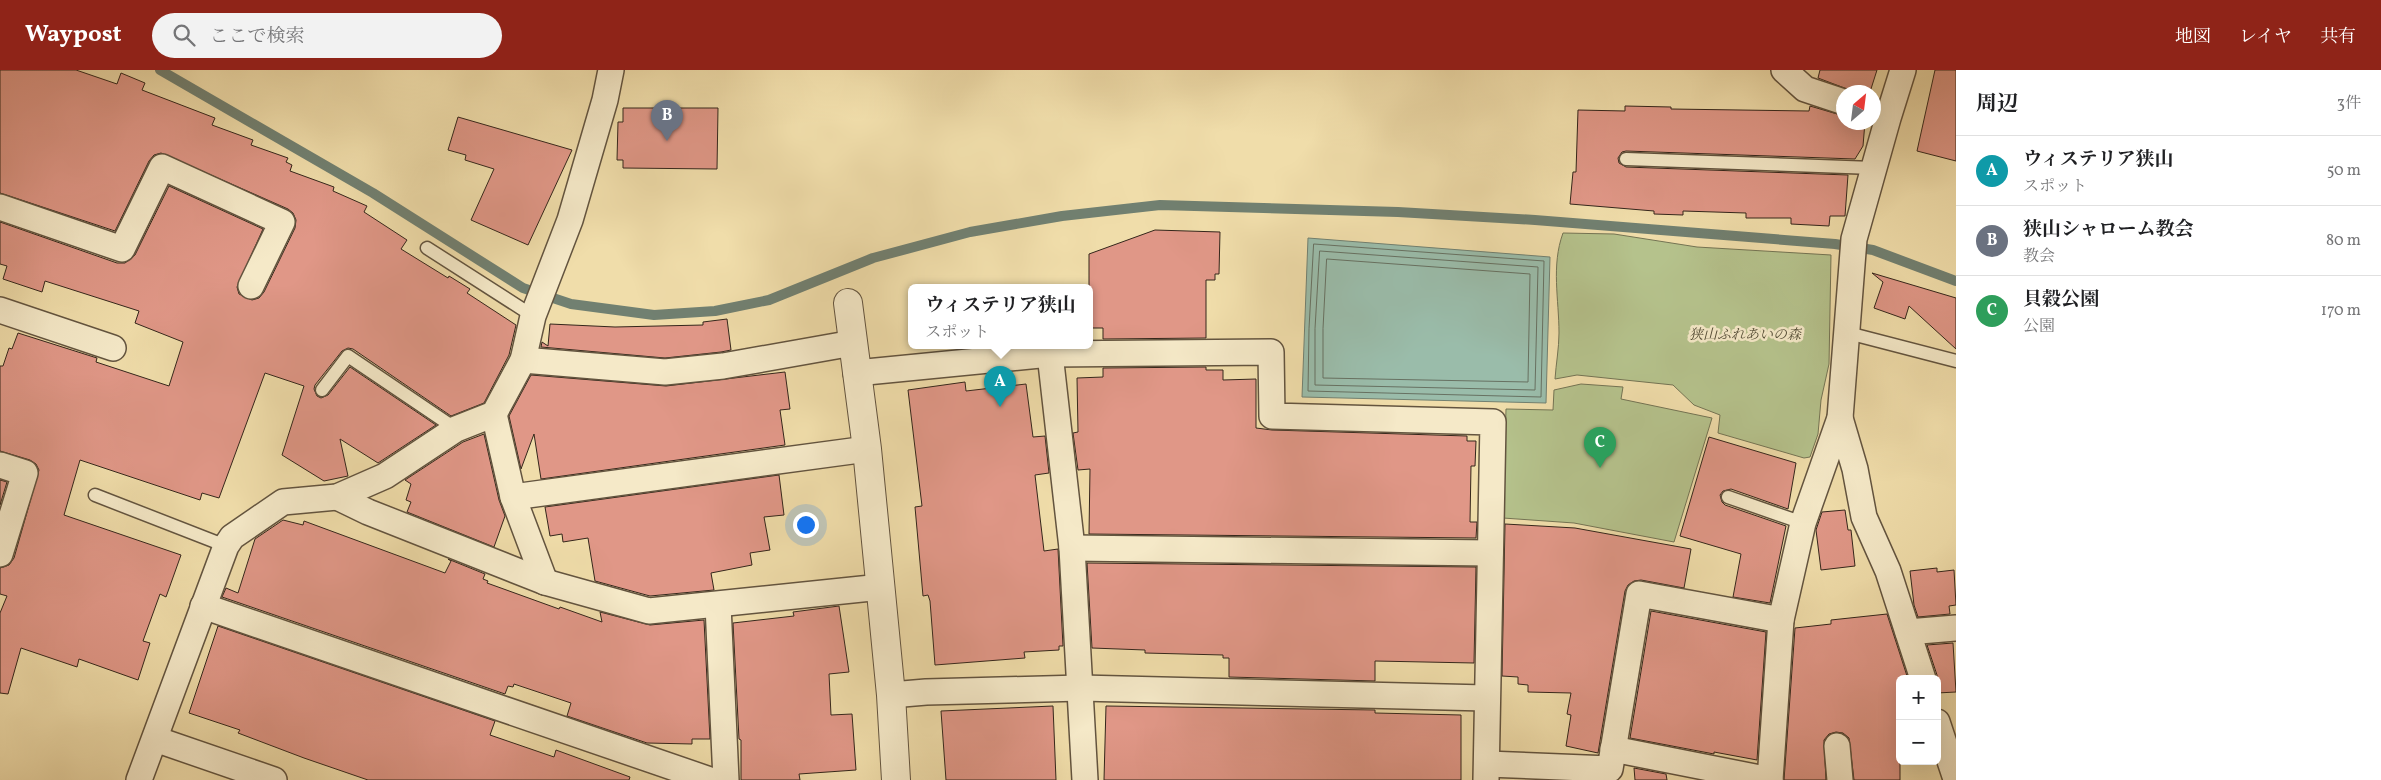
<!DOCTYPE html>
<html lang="ja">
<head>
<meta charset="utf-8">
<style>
  body { margin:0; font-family:Vollkorn,"Noto Serif JP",serif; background:#f2f2f2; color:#202124 }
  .controls { position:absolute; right:15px; bottom:15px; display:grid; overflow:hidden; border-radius:8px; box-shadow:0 5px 20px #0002 }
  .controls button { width:45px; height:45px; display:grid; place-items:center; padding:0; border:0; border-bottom:1px solid #e0e0e0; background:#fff; color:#202124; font:25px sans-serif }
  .compass { position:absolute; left:1836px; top:15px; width:45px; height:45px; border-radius:50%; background:#fff; box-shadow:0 5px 20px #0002; rotate:28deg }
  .you { position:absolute; left:805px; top:454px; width:18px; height:18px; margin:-12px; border:4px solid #fff; border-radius:50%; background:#1a73e8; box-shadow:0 0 0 8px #1a73e833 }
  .badge { display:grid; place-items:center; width:32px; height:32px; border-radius:50%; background:#8f2418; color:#fff; font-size:16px; font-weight:700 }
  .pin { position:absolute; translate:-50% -41px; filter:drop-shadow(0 1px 2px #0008) }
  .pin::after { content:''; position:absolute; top:26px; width:18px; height:15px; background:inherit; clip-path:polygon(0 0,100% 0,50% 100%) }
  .popup { position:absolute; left:908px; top:214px; width:185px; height:65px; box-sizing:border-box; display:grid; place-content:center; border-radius:8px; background:#fff; filter:drop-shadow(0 1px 4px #0005); font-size:16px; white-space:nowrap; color:#757577 }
  .popup b { font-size:19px; color:#202124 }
  .popup::after { content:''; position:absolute; left:50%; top:100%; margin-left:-10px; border:10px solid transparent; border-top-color:#fff }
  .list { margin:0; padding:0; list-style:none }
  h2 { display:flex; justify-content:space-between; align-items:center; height:65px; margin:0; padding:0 20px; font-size:21px }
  h2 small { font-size:16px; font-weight:400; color:#757577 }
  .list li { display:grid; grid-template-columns:32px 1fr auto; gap:15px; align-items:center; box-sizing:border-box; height:70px; padding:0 20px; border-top:1px solid #e0e0e0 }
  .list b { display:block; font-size:19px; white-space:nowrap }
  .list p { margin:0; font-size:16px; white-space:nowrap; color:#757577 }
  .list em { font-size:16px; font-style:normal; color:#757577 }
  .icon { flex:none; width:28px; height:28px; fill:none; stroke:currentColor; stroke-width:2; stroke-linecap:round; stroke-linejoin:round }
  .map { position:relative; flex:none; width:1956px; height:710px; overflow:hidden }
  header { display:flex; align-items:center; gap:30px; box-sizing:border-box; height:70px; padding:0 25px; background:#8f2418; color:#fff }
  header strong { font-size:24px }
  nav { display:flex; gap:28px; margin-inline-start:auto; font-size:18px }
  .search { width:350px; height:45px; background:#f2f2f2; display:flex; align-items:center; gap:12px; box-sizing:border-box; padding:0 18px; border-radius:28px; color:#757577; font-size:19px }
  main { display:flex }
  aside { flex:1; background:#fff }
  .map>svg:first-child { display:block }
  .green { fill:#b5c28c; stroke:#747454 }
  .water { fill:#9abcaa; stroke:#718071 }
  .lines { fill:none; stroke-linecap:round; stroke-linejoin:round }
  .shore { stroke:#677162; stroke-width:1 }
  .stream { stroke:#718071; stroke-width:10 }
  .building { fill:#e09787; stroke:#34261b }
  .service-casing { stroke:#63543f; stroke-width:15 }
  .minor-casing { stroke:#63543f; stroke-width:28 }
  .tertiary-casing { stroke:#63543f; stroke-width:30 }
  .service { stroke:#f5e9c8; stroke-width:12 }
  .minor { stroke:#f5e9c8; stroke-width:25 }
  .tertiary { stroke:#f5e9c8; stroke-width:28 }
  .labels { text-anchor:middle; stroke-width:5; stroke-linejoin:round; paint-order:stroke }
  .park-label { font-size:14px; font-style:italic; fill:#544d37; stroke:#f5e9c8 }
</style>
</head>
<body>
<header>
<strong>Waypost</strong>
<div class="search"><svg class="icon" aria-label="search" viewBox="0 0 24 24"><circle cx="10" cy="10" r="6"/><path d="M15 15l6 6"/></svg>ここで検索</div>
<nav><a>地図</a><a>レイヤ</a><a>共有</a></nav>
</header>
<main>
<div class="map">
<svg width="1956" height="710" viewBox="0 0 1956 710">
  <rect width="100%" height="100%" fill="#f0ddaa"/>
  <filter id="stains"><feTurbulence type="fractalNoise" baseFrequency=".004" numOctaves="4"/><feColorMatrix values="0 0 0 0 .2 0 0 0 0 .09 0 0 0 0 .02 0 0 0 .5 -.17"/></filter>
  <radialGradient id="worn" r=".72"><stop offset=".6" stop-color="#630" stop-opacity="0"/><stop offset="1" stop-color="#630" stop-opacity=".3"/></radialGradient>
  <g class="green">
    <path d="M 1563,163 L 1614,164 L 1697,177 L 1831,185 L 1829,294 L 1821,330 L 1818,364 L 1810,387 L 1804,388 L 1718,363 L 1720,345 L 1694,335 L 1673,315 L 1577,305 L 1555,309 C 1556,294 1559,278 1559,263 C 1559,229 1551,196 1563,163 Z"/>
    <path d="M 1581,314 L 1623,317 L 1621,329 L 1712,348 L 1674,472 L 1574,453 L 1503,448 L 1506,339 L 1553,340 L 1554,320 Z"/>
  </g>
  <path class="water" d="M 1308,168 L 1550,187 L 1546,333 L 1302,327 Z"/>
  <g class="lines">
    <g class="shore">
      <path d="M 1314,174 L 1544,191 L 1541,327 L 1308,321 L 1309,259 Z"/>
      <path d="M 1320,181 L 1538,197 L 1535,320 L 1315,315 L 1315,259 Z"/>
      <path d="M 1327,189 L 1530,204 L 1528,312 L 1323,308 L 1323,259 Z"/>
    </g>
    <path class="stream" d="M 160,0 L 373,123 L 523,218 L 571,234 L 654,245 L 715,241 L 769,230 L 873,188 L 970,162 L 1062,146 L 1160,135 L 1398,142 L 1535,150 L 1835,174 L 1873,180 L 1956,211"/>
  </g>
  <g class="building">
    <path d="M 0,0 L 76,0 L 117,14 L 121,3 L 145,13 L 142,20 L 215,48 L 212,55 L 253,70 L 251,75 L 288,88 L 286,92 L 292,95 L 290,101 L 334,117 L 333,121 L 367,136 L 364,142 L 407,170 L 401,179 L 448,208 L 449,206 L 470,219 L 467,223 L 516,255 L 509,285 L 484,333 L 451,346 L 353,279 L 348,278 L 342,281 L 315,315 L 314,319 L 317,326 L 321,328 L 328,325 L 350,297 L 436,355 L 378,393 L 340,369 L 348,406 L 324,411 L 282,385 L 304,316 L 265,303 L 219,428 L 202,423 L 200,430 L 80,390 L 64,445 L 181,485 L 166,527 L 160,524 L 143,571 L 150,573 L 138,610 L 79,589 L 77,597 L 21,578 L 8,624 L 0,623 L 0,543 L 7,526 L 0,524 L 0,498 L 9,495 L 14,488 L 39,400 L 36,394 L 30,390 L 0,381 L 0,296 L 3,296 L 9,278 L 12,279 L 18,263 L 97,288 L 96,292 L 169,316 L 183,272 L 135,253 L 139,241 L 45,211 L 42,222 L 3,209 L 7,196 L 0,194 L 0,152 L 117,193 L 125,193 L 135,185 L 169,116 L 263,159 L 237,217 L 239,224 L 252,230 L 259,228 L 264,222 L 295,158 L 296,150 L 293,143 L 288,139 L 161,83 L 154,85 L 149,91 L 115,161 L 0,123 Z"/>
    <path d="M 1820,0 L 1877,0 L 1870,22 L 1855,22 L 1818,8 Z"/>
    <path d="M 1935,0 L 1956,0 L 1956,91 L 1917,81 Z"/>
    <path d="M 1625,36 L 1671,37 L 1671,39 L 1809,41 L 1810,36 L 1844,46 L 1844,52 L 1865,52 L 1863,76 L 1855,89 L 1626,81 L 1622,82 L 1618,88 L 1619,93 L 1626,97 L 1848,105 L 1845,146 L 1830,146 L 1829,156 L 1791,154 L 1791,148 L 1746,148 L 1746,143 L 1683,141 L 1683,145 L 1654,144 L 1654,141 L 1570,134 L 1573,102 L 1576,102 L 1578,40 L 1625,41 Z"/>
    <path d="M 623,38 L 718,38 L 717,99 L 623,98 L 623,90 L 617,90 L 618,52 L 623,52 Z"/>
    <path d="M 458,47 L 572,80 L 528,175 L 471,150 L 494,99 L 465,90 L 466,85 L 448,80 Z"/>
    <path d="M 1155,160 L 1220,162 L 1219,204 L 1215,204 L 1215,210 L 1206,210 L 1206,268 L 1103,269 L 1103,258 L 1089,258 L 1089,184 Z"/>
    <path d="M 1872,203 L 1956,228 L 1956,279 L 1909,236 L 1905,249 L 1874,238 L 1883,212 Z"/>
    <path d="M 727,249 L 731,280 L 721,282 L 665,288 L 541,277 L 542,272 L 548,276 L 550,254 L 615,257 L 703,255 L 703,252 Z"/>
    <path d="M 1206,297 L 1206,300 L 1223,300 L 1223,310 L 1256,309 L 1256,358 L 1272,360 L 1467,366 L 1467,371 L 1476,371 L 1475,396 L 1471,396 L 1470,452 L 1477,452 L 1476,468 L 1089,464 L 1090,399 L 1078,400 L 1073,363 L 1078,362 L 1077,308 L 1103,307 L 1103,298 Z"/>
    <path d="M 785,302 L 790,339 L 780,340 L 785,375 L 541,409 L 534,364 L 521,399 L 509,346 L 531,305 L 666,316 Z"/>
    <path d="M 965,312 L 966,321 L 1026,314 L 1033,367 L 1045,366 L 1049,403 L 1035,405 L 1044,481 L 1058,479 L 1063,576 L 1059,576 L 1059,580 L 1024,582 L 1025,588 L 935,595 L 930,531 L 928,525 L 923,526 L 915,437 L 922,436 L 908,320 Z"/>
    <path d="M 484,364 L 499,430 L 505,446 L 494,477 L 407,442 L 411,432 L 406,430 L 411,414 L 405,410 L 463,372 Z"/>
    <path d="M 1709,367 L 1796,393 L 1788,439 L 1731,419 L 1723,421 L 1720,425 L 1722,432 L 1725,435 L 1786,456 L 1770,533 L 1733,527 L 1741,484 L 1680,466 Z"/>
    <path d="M 779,405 L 784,445 L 764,447 L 770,480 L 750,483 L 752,495 L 711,503 L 714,520 L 650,526 L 595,511 L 588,468 L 563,472 L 562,464 L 550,466 L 545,437 Z"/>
    <path d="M 0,410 L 7,412 L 0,435 Z"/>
    <path d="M 1845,440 L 1848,460 L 1851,460 L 1855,496 L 1821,500 L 1816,460 L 1822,442 Z"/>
    <path d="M 283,450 L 303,455 L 304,451 L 445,503 L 451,491 L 448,489 L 485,504 L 483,509 L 488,511 L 487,513 L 559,539 L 560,537 L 602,552 L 600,542 L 650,555 L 704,550 L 710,669 L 692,669 L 692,674 L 647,673 L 567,646 L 571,633 L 514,614 L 513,617 L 508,616 L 505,624 L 222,527 L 226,518 L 238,523 L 255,469 Z"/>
    <path d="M 1505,454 L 1575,458 L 1691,479 L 1684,518 L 1641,510 L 1634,511 L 1628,515 L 1625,521 L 1598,683 L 1566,676 L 1571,645 L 1567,644 L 1571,623 L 1528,622 L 1528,615 L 1518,614 L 1518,607 L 1502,606 Z"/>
    <path d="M 1087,493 L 1476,497 L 1474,593 L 1375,591 L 1375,611 L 1229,607 L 1229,588 L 1223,588 L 1223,585 L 1145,583 L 1145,580 L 1092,578 Z"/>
    <path d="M 1937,498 L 1937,502 L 1954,500 L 1956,535 L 1949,536 L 1950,544 L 1918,547 L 1914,535 L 1910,501 Z"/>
    <path d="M 839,536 L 849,602 L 829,604 L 831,645 L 852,644 L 856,700 L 799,704 L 800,710 L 741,710 L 741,670 L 739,669 L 733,553 L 794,546 L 793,542 Z"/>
    <path d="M 1651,541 L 1766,562 L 1757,690 L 1714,682 L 1714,684 L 1630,668 Z"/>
    <path d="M 1887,544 L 1908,609 L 1900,609 L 1900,710 L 1854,710 L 1849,668 L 1843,663 L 1836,662 L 1829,664 L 1824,670 L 1826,710 L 1784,710 L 1795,558 L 1831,554 L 1831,550 Z"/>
    <path d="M 218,556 L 495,651 L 490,665 L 554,687 L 556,680 L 630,707 L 629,710 L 368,710 L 304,688 L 238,663 L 240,660 L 189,643 Z"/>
    <path d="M 1953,573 L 1956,622 L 1937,623 L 1937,605 L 1927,575 Z"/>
    <path d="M 1053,636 L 1056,710 L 946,710 L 941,641 Z"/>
    <path d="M 1106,636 L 1375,640 L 1375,643 L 1461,645 L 1461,710 L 1104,710 Z"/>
    <path d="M 1634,698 L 1666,704 L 1667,710 L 1635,710 Z"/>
  </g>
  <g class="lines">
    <defs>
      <g id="service">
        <path d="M 1626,89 L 1873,98"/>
        <path d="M 427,178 L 533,246"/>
        <path d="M 1848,263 L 1956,291"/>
        <path d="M 322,320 L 348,286 L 456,359"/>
        <path d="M 95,425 L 226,476"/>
        <path d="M 1728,427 L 1803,453"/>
      </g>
      <g id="minor">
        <path d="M 1784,0 L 1805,19 L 1844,32"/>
        <path d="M 0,137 L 122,179 L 162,97 L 282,152 L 251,216"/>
        <path d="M 0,240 L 113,278"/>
        <path d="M 1050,284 L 1072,478 L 1085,710"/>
        <path d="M 523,290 L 665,302 L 723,296 L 853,273"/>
        <path d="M 856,303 L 1050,284 L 1271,282 L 1272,346 L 1493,352 L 1486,710"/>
        <path d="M 494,344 L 513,427 L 545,512"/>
        <path d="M 1840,348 L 1855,399 L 1864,447 L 1888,501 L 1923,609"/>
        <path d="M 0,395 L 25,403 L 0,484"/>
        <path d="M 337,427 L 368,442 L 545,512 L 649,541 L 881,517"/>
        <path d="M 513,427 L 867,379"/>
        <path d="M 1072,478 L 1490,483"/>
        <path d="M 718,535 L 726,710"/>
        <path d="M 203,536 L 710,710"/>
        <path d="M 1908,562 L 1956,558"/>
        <path d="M 891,625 L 926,622 L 1081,618 L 1486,628"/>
        <path d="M 1937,652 L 1956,709"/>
        <path d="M 155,669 L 274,710"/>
        <path d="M 1837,676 L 1840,710"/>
        <path d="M 1613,679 L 1770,710"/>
        <path d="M 1487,694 L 1610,699 L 1639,524 L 1781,550"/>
        <path d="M 139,710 L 226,476 L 232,467 L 283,432 L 337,427 L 385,406 L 456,359 L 494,344 L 523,290 L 533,246 L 570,150 L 605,30 L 611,0"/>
        <path d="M 1770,710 L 1781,550 L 1803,453 L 1840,348 L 1854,169 L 1888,48 L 1903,0"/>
      </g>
      <path id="tertiary" d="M 848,233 L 867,379 L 891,625 L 896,710"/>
    </defs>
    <use href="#service" class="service-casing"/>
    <use href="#minor" class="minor-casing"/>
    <use href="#tertiary" class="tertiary-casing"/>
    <use href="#service" class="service"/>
    <use href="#minor" class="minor"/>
    <use href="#tertiary" class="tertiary"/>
  </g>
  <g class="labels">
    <g class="park-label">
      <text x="1745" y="269">狭山ふれあいの森</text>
    </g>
  </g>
  <rect width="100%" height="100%" filter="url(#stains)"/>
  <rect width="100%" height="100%" fill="url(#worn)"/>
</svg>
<div class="controls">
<button>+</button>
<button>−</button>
</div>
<svg class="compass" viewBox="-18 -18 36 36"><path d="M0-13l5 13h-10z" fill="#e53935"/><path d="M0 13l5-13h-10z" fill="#757577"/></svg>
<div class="you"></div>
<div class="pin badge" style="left:1000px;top:337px;background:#0f9aa8">A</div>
<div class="popup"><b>ウィステリア狭山</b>スポット</div>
<div class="pin badge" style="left:667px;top:71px;background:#6b7280">B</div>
<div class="pin badge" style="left:1600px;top:398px;background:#2e9e5b">C</div>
</div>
<aside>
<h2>周辺<small>3件</small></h2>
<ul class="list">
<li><span class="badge" style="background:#0f9aa8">A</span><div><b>ウィステリア狭山</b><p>スポット</p></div><em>50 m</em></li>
<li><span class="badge" style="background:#6b7280">B</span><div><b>狭山シャローム教会</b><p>教会</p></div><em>80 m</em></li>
<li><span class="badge" style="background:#2e9e5b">C</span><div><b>貝穀公園</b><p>公園</p></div><em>170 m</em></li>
</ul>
</aside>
</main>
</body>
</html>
